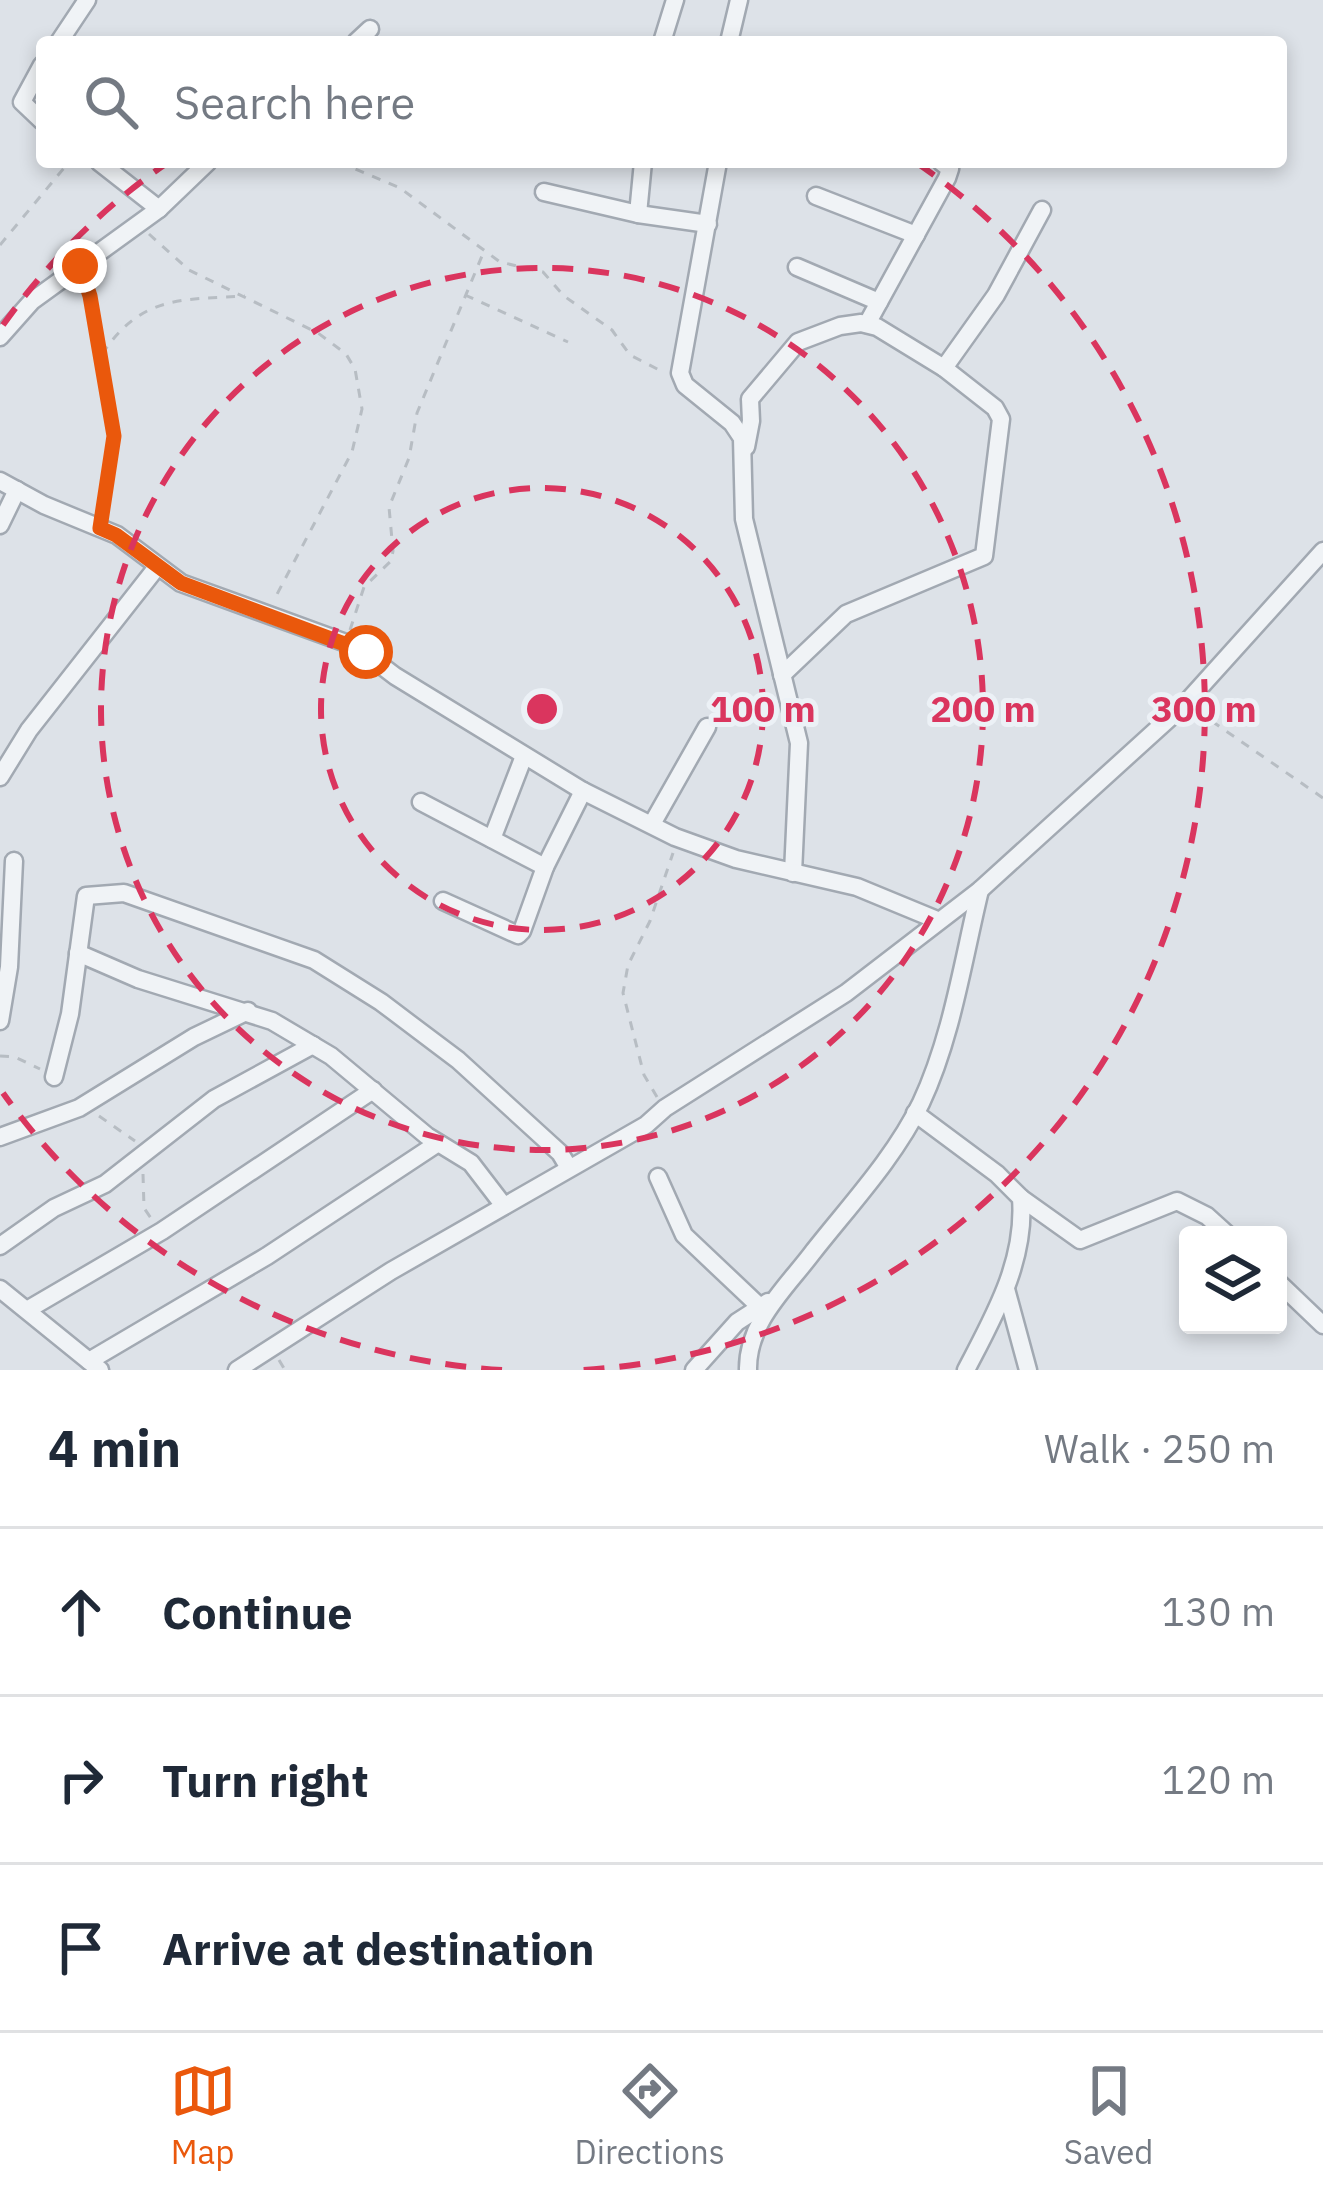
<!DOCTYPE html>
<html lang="en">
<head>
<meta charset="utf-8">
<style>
  body { margin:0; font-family:"IBM Plex Sans",sans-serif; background:#f2f2f3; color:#1f2937 }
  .controls { position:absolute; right:36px; bottom:36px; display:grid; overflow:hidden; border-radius:12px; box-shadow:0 6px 18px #0003 }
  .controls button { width:108px; height:108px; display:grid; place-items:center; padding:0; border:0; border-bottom:3px solid #e0e1e3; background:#fff; color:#1f2937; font:60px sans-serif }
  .stop { position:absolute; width:36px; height:36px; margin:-27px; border:9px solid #ea580c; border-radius:50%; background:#fff }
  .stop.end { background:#ea580c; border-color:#fff; box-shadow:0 3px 12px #0008 }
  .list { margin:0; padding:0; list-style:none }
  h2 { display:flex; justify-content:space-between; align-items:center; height:156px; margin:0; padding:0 48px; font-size:51px }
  h2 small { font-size:39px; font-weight:400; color:#747a83 }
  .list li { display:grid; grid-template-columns:78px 1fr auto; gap:36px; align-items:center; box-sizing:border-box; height:168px; padding:0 48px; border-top:3px solid #e0e1e3 }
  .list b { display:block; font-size:45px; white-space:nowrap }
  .list em { font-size:39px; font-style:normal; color:#747a83 }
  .icon { flex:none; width:66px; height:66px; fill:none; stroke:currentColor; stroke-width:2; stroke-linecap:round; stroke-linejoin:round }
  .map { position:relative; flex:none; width:1323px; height:1370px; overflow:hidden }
  .search { position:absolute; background:#fff; box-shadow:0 6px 18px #0003; left:36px; right:36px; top:36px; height:132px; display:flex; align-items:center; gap:30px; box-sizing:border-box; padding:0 42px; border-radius:12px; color:#747a83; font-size:45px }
  .sheet { height:660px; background:#fff }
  nav { display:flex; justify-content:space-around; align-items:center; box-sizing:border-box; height:168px; border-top:3px solid #e0e1e3; background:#fff; font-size:33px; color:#747a83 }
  nav a { display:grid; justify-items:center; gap:6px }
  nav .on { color:#ea580c }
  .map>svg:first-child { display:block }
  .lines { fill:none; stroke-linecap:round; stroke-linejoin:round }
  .minor-casing { stroke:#a2a9b2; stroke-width:21 }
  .path { stroke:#b7bdc3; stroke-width:3; stroke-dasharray:9 9; stroke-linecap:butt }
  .minor { stroke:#f0f3f6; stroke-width:16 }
  .route { stroke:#ea580c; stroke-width:15 }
  .ring { fill:none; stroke:#da355e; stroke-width:6; stroke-dasharray:21 15 }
  .centre { fill:#da355e; stroke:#ecf1f6; stroke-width:6 }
  .ring-label { font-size:36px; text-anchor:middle; font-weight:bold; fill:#da355e; stroke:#ecf1f6; stroke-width:10; stroke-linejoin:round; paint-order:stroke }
</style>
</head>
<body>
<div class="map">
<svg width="1323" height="1370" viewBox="0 0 1323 1370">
  <rect width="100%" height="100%" fill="#dde2e8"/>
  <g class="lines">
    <defs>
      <g id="minor">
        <path d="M 59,42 L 87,0"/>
        <path d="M 356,42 L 370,29"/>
        <path d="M 662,42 L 675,0"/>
        <path d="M 729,42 L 739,0"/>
        <path d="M 42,65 L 22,102 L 42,121"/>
        <path d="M 99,162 L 159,209"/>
        <path d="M 718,162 L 680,373 L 685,385 L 732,423 L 742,438 L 744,519 L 799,743 L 793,873"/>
        <path d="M 544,192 L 638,214 L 708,224"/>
        <path d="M 816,196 L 916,235"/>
        <path d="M 638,214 L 643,162"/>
        <path d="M 797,267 L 879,302"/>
        <path d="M 867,324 L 947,178 L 950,169 L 941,162"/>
        <path d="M 0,337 L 32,301 L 159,209 L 208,162"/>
        <path d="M 944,368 L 996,295 L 1042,210"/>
        <path d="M 746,447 L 751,421 L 750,399 L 798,342 L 840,326 L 861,323 L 877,327 L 944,368 L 995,408 L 1001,419 L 984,556 L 846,614 L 782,675"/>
        <path d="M 0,481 L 44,505 L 117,535 L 181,583 L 357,647 L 395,676 L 583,791 L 675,837 L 736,859 L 857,887 L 937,920"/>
        <path d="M 0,525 L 17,490"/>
        <path d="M 0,777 L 29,730 L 157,567"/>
        <path d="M 421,802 L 545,867"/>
        <path d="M 652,824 L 707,727"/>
        <path d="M 492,839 L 524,756"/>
        <path d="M 443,901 L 518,935 L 522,931 L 545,867 L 583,791"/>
        <path d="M 78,953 L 138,979 L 272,1021 L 331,1056 L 427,1136 L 471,1163 L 504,1206"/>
        <path d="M 0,1021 L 9,967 L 14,861"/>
        <path d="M 54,1077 L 70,1014 L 86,896 L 124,893 L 314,960 L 381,1002 L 458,1060 L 560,1153 L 569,1168"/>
        <path d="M 915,1113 L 997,1174 L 1021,1198 C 1026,1261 994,1316 966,1370"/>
        <path d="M 0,1137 L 79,1108 L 194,1037 L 248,1011"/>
        <path d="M 658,1177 L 684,1235 L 760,1307"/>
        <path d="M 1021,1198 L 1080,1240 L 1177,1201 L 1207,1216 L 1228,1235"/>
        <path d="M 0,1246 L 54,1208 L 105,1184 L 214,1099 L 313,1045"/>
        <path d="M 1278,1282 L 1323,1325"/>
        <path d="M 0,1289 L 100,1370"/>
        <path d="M 1006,1289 L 1028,1370"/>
        <path d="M 27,1310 L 162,1231 L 373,1090"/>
        <path d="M 89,1361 L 267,1256 L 438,1143"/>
        <path d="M 237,1370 L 391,1271 L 646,1125 L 665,1108 L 846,993 L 980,890 L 1185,704 L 1323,551"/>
        <path d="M 694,1370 L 737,1322 L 768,1302"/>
        <path d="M 748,1370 C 747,1322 786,1288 813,1252 C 850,1205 895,1157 921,1103 C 952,1037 963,960 980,890"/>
      </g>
    </defs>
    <use href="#minor" class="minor-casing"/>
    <g class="path">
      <path d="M 339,162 L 400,188 L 500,262 L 543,272 L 564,296 L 612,330 L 630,355 L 665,373"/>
      <path d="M 149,234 L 189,270 L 318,333 L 346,354 L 355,369 L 362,409 L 352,452 L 275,598"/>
      <path d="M 0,245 L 69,162"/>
      <path d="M 85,282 L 114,436 L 103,514"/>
      <path d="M 465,295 L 568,342"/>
      <path d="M 102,354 C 142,295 180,300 245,296"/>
      <path d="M 350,630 L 364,587 L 391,561 L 393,551 L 389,507 L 409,458 L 417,413 L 484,251"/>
      <path d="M 1197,711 L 1323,798"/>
      <path d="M 0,1056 L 15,1057 L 40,1069"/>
      <path d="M 657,1097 L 644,1075 L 623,993 L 628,965 L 650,921 L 673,853"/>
      <path d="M 99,1116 L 135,1141"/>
      <path d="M 143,1174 L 144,1208 L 153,1221"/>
      <path d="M 279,1360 L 285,1370"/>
    </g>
    <use href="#minor" class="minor"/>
  </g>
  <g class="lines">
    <path class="route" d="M 80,266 L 90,296 L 114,436 L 100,528 L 116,535 L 181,583 L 366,652"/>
  </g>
  <g class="ring">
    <circle cx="542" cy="709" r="221"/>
    <circle cx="542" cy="709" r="441"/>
    <path d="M502 1370A662 662 0 0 1 3 1093M3 325A662 662 0 0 1 167 163M917 163A662 662 0 0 1 582 1370"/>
  </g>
  <circle cx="542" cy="709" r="18" class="centre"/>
  <g class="ring-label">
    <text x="763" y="722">100 m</text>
    <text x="983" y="722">200 m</text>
    <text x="1204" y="722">300 m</text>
  </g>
</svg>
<div class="controls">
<button><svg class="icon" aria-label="layers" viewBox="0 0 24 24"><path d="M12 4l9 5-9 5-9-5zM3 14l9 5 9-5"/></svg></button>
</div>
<div class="stop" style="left:366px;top:652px"></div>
<div class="stop end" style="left:80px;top:266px"></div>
<div class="search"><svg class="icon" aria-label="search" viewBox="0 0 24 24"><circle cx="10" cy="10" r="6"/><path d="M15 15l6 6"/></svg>Search here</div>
</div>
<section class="sheet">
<h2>4 min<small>Walk · 250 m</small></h2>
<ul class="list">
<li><svg class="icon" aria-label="ahead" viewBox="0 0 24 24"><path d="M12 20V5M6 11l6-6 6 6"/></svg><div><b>Continue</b></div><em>130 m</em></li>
<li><svg class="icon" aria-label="right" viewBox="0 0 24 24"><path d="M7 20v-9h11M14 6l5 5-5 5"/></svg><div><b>Turn right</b></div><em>120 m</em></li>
<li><svg class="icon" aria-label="arrive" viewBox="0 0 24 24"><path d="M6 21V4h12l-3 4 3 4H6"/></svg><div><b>Arrive at destination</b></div></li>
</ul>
</section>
<nav>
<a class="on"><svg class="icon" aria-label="map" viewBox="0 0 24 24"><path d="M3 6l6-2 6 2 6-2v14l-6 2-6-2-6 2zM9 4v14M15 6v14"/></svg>Map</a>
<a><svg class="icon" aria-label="directions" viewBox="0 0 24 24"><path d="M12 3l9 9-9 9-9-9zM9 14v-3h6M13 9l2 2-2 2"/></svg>Directions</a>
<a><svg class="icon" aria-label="saved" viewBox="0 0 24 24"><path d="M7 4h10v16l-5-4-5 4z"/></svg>Saved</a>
</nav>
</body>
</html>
